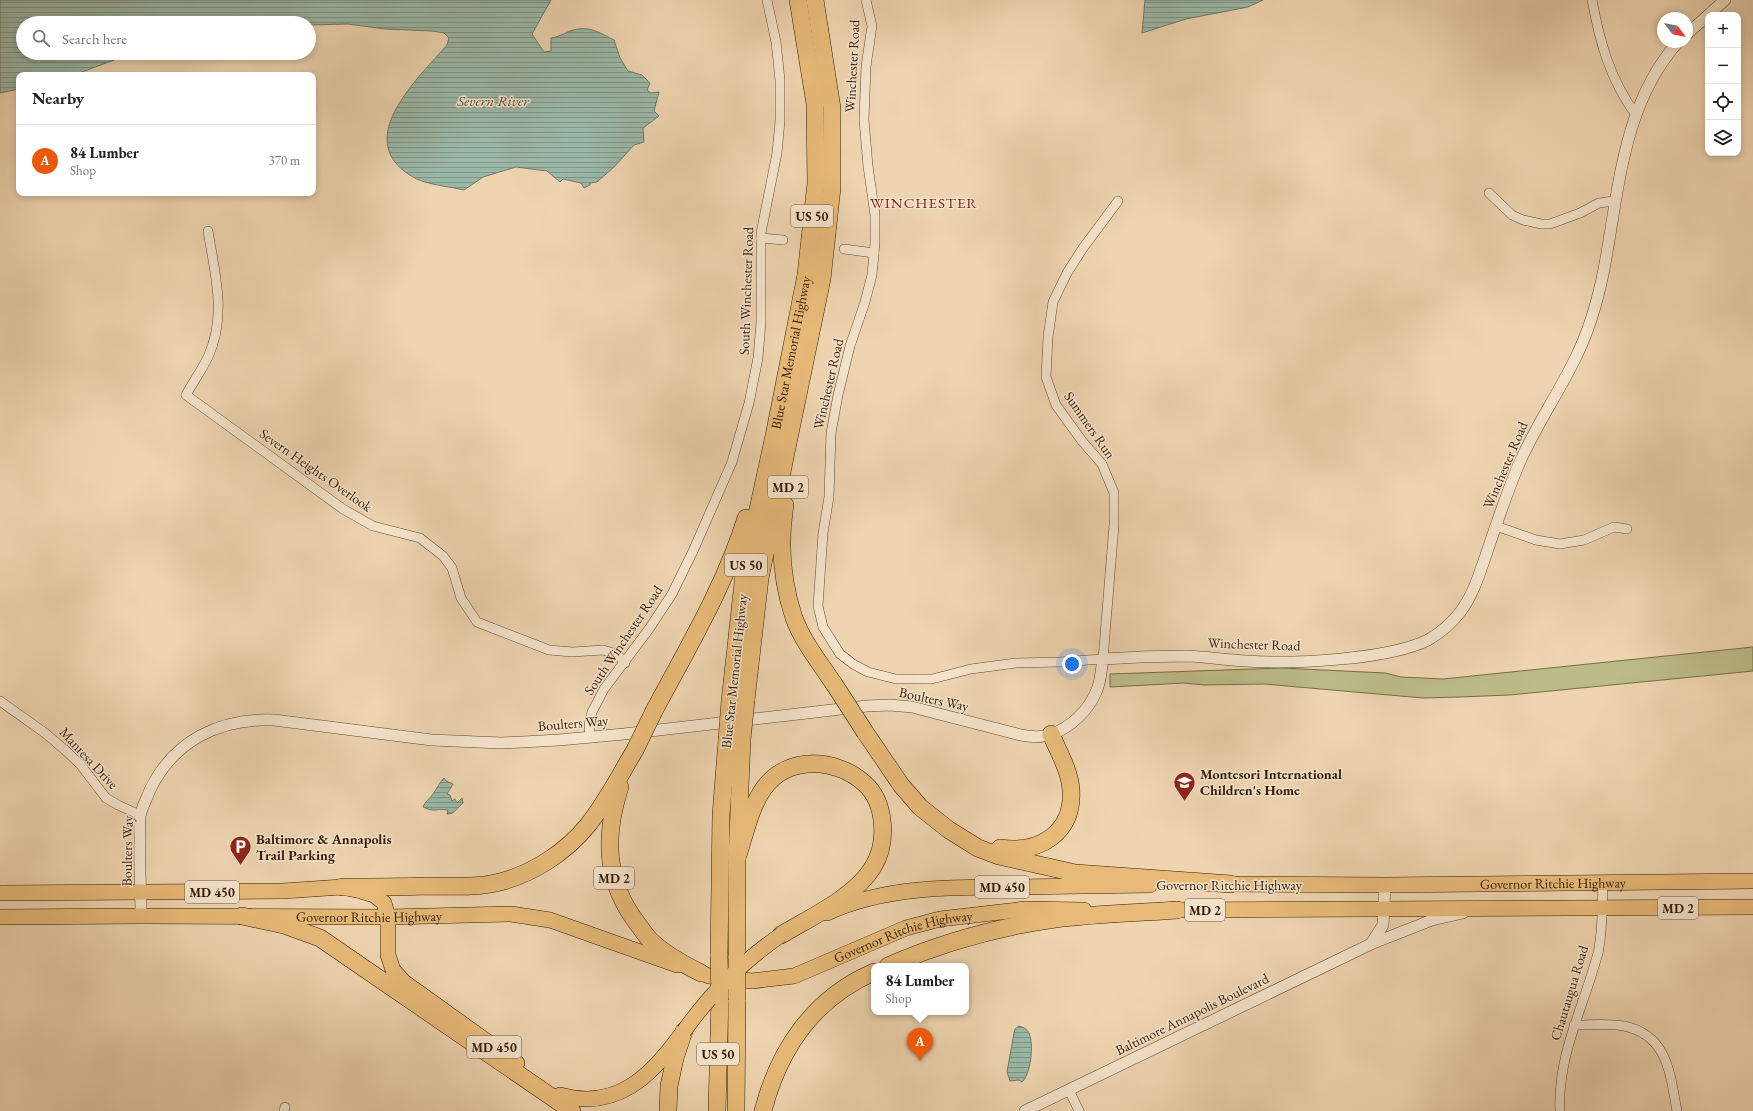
<!DOCTYPE html>
<html lang="en">
<head>
<meta charset="utf-8">
<style>
  body { margin:0; font-family:"EB Garamond",serif; background:#f6f6f6; color:#202124 }
  .controls { position:absolute; right:12px; top:12px; display:grid; overflow:hidden; border-radius:8px; box-shadow:0 2px 6px #0003 }
  .controls button { width:36px; height:36px; display:grid; place-items:center; padding:0; border:0; border-bottom:1px solid #e0e0e0; background:#fff; color:#202124; font:20px sans-serif }
  .compass { position:absolute; left:1657px; top:12px; width:36px; height:36px; border-radius:50%; background:#fff; box-shadow:0 2px 6px #0003; rotate:122deg }
  .you { position:absolute; left:1072px; top:664px; width:14px; height:14px; margin:-10px; border:3px solid #fff; border-radius:50%; background:#1a73e8; box-shadow:0 0 0 6px #1a73e833 }
  .badge { display:grid; place-items:center; width:26px; height:26px; border-radius:50%; background:#ea580c; color:#fff; font-size:13px; font-weight:700 }
  .pin { position:absolute; translate:-50% -33px; filter:drop-shadow(0 1px 2px #0008) }
  .pin::after { content:''; position:absolute; top:21px; width:14px; height:12px; background:inherit; clip-path:polygon(0 0,100% 0,50% 100%) }
  .popup { position:absolute; left:871px; top:963px; width:98px; height:52px; box-sizing:border-box; display:grid; place-content:center; border-radius:8px; background:#fff; filter:drop-shadow(0 1px 3px #0005); font-size:13px; white-space:nowrap; color:#757577 }
  .popup b { font-size:15px; color:#202124 }
  .popup::after { content:''; position:absolute; left:50%; top:100%; margin-left:-8px; border:8px solid transparent; border-top-color:#fff }
  .list { margin:0; padding:0; list-style:none }
  h2 { display:flex; justify-content:space-between; align-items:center; height:52px; margin:0; padding:0 16px; font-size:17px }
  h2 small { font-size:13px; font-weight:400; color:#757577 }
  .list li { display:grid; grid-template-columns:26px 1fr auto; gap:12px; align-items:center; box-sizing:border-box; height:72px; padding:0 16px; border-top:1px solid #e0e0e0 }
  .list b { display:block; font-size:15px; white-space:nowrap }
  .list p { margin:0; font-size:13px; white-space:nowrap; color:#757577 }
  .list em { font-size:13px; font-style:normal; color:#757577 }
  .icon { flex:none; width:22px; height:22px; fill:none; stroke:currentColor; stroke-width:2; stroke-linecap:round; stroke-linejoin:round }
  .map { position:relative; flex:none; width:1753px; height:1111px; overflow:hidden }
  .search { position:absolute; background:#fff; box-shadow:0 2px 6px #0003; left:16px; top:16px; width:300px; height:44px; display:flex; align-items:center; gap:10px; box-sizing:border-box; padding:0 14px; border-radius:22px; color:#757577; font-size:15px }
  .panel { position:absolute; background:#fff; box-shadow:0 2px 6px #0003; left:16px; top:72px; width:300px; height:124px; border-radius:8px }
  .map>svg:first-child { display:block }
  .park { fill:#bcbc88; stroke:#786c48 }
  .water { fill:url(#water-rules); stroke:#727968 }
  .lines { fill:none; stroke-linecap:round; stroke-linejoin:round }
  .minor-casing { stroke:#634931; stroke-width:10 }
  .tertiary-casing { stroke:#634931; stroke-width:12 }
  .primary-casing { stroke:#351b07; stroke-width:16 }
  .trunk-casing { stroke:#351b07; stroke-width:16 }
  .motorway-casing { stroke:#351b07; stroke-width:18 }
  .minor { stroke:#f4e3cc; stroke-width:9 }
  .tertiary { stroke:#f4e3cc; stroke-width:11 }
  .primary { stroke:#e7ba78; stroke-width:15 }
  .trunk { stroke:#e7ba78; stroke-width:15 }
  .motorway { stroke:#e7ba78; stroke-width:17 }
  .trunk-bridge-casing { stroke:#351b07; stroke-width:16; stroke-linecap:butt }
  .motorway-bridge-casing { stroke:#351b07; stroke-width:18; stroke-linecap:butt }
  .trunk-bridge { stroke:#e7ba78; stroke-width:15 }
  .motorway-bridge { stroke:#e7ba78; stroke-width:17 }
  .labels { text-anchor:middle; stroke-width:3; stroke-linejoin:round; paint-order:stroke }
  .shield { fill:#f4e3cc; stroke:#6e5742; stroke-width:1 }
  .shield-label { font-size:13px; font-weight:bold; fill:#351b07 }
  .street-label { font-size:14px; fill:#351b07; stroke:#f4e3cc }
  .poi-label { font-size:14px; font-weight:bold; fill:#351b07; stroke:#f4e3cc; text-anchor:start }
  .water-label { font-size:15px; font-style:italic; fill:#534a37; stroke:#f4e3cc }
  .neighbourhood-label { font-size:15px; letter-spacing:1px; fill:#7a1f14; stroke:#f4e3cc }
</style>
</head>
<body>
<div class="map">
<svg width="1753" height="1111" viewBox="0 0 1753 1111">
  <defs>
    <pattern id="water-rules" width="6" height="5" patternUnits="userSpaceOnUse"><rect width="6" height="5" fill="#9ab8a8"/><path d="M0 2.5h6" fill="none" stroke="#7e9587"/></pattern>
  </defs>
  <rect width="100%" height="100%" fill="#eed4b0"/>
  <filter id="stains"><feTurbulence type="fractalNoise" baseFrequency=".005" numOctaves="4"/><feColorMatrix values="0 0 0 0 .2 0 0 0 0 .09 0 0 0 0 .02 0 0 0 .5 -.17"/></filter>
  <radialGradient id="worn" r=".72"><stop offset=".6" stop-color="#630" stop-opacity="0"/><stop offset="1" stop-color="#630" stop-opacity=".3"/></radialGradient>
  <path class="park" d="M 1753,647 L 1753,671 L 1510,695 L 1460,697 L 1423,698 L 1264,684 L 1204,685 L 1184,683 L 1110,687 L 1110,674 L 1282,668 L 1385,673 L 1401,677 L 1443,679 Z"/>
  <g class="water">
    <path d="M 0,0 L 551,0 L 532,34 L 544,52 L 551,51 L 551,38 C 561,37 568,30 578,29 C 592,27 602,34 614,40 L 620,58 L 628,71 L 642,75 L 650,83 L 647,90 L 651,93 L 659,92 L 654,111 L 659,116 L 643,128 L 644,142 L 634,145 L 614,167 L 597,182 L 590,183 L 590,185 L 584,188 L 581,183 L 563,179 L 560,182 L 547,171 L 516,167 L 483,177 L 464,190 C 452,187 438,186 425,182 C 414,179 402,171 395,162 C 366,125 424,72 447,45 L 449,38 L 444,33 L 432,31 L 385,29 L 348,24 L 309,25 L 309,23 L 290,23 L 271,19 L 244,19 L 198,23 L 23,23 L 23,53 L 115,53 L 114,60 L 74,75 L 19,75 L 19,89 L 0,93 Z"/>
    <path d="M 1145,0 L 1263,0 L 1248,7 L 1186,19 L 1142,33 Z"/>
    <path d="M 444,778 L 446,781 L 453,784 L 447,794 L 450,795 L 452,801 L 455,799 L 457,803 L 462,798 L 463,803 C 458,807 454,815 447,814 L 448,810 C 438,808 434,813 423,807 C 425,801 430,799 433,794 C 437,789 439,783 444,778 Z"/>
    <path d="M 1019,1026 C 1023,1027 1027,1029 1029,1033 C 1034,1044 1031,1074 1022,1082 L 1019,1080 L 1010,1081 L 1007,1072 L 1014,1033 L 1015,1029 Z"/>
  </g>
  <g class="lines">
    <defs>
      <g id="minor">
        <path d="M 866,0 L 872,26 L 866,66 L 864,120 L 868,166 L 875,215 L 875,243 L 872,275 L 865,302 L 850,346 L 838,395 L 831,433 L 829,497 L 823,533 L 818,606 L 823,627 L 840,654 L 853,664 L 868,672 L 896,679 L 932,679 L 971,669 L 1016,663 L 1060,662 L 1103,659 L 1114,525 L 1114,493 L 1102,464 L 1082,441 L 1056,405 L 1046,377 L 1048,337 L 1053,302 L 1067,273 L 1083,248 L 1118,201"/>
        <path d="M 1592,0 C 1600,43 1610,79 1636,115"/>
        <path d="M 1489,193 L 1512,215 L 1523,220 L 1541,224 L 1550,224 L 1580,213 L 1599,203 L 1614,201"/>
        <path d="M 208,231 C 215,274 227,316 208,357 C 202,370 193,382 186,395 L 343,509 L 373,526 L 420,538 L 443,556 L 452,568 L 461,598 L 477,622 L 549,650 L 572,652 L 603,650 L 617,654 L 625,663"/>
        <path d="M 761,238 L 783,240"/>
        <path d="M 844,249 L 874,253"/>
        <path d="M 1496,526 L 1536,540 L 1560,544 L 1584,540 L 1614,527 L 1627,529"/>
        <path d="M 0,701 L 45,733 L 65,750 L 80,764 L 106,798 L 118,805 L 140,815"/>
        <path d="M 590,737 L 589,725 L 592,712 L 604,689 L 649,629 L 672,594 L 694,549 L 732,462 L 749,403 L 758,358 L 761,322 L 761,233 L 777,153 L 780,121 L 780,80 L 776,42 L 767,0"/>
        <path d="M 1574,1025 C 1590,1025 1609,1023 1624,1026 C 1668,1035 1670,1074 1677,1111"/>
        <path d="M 1069,1090 L 1079,1111"/>
        <path d="M 284,1111 L 285,1107"/>
        <path d="M 1560,1111 C 1557,1056 1584,1006 1598,953 C 1603,931 1602,906 1603,883"/>
      </g>
      <g id="tertiary">
        <path d="M 1687,34 L 1725,0"/>
        <path d="M 141,916 C 141,890 139,865 140,840 C 140,832 139,823 140,816 C 142,807 147,798 150,790 C 174,740 220,718 274,720 L 432,740 L 501,743 L 559,740 L 624,734 L 867,706 L 890,705 L 912,707 L 1021,735 C 1031,737 1042,738 1052,734 C 1071,727 1088,711 1096,692 C 1101,682 1101,670 1103,659 C 1131,657 1159,656 1187,656 C 1207,657 1227,660 1247,661 C 1293,664 1387,660 1428,640 C 1440,633 1453,622 1461,611 C 1474,593 1480,572 1487,552 C 1497,522 1507,492 1519,464 C 1535,427 1558,394 1575,359 C 1589,331 1598,300 1604,269 C 1619,191 1622,105 1678,42"/>
        <path d="M 1371,944 L 1383,925 L 1385,885"/>
        <path d="M 1025,1111 L 1371,944 L 1432,920 L 1463,913"/>
      </g>
      <g id="primary">
        <path d="M 0,893 L 283,891 L 342,887 L 361,891 L 374,895 L 384,903 L 388,917 L 388,955 L 393,970 L 404,982 L 517,1063"/>
        <path id="s1" d="M 0,917 L 141,916 L 388,917 L 511,914 L 550,920 L 677,965"/>
        <path d="M 560,1095 C 616,1111 651,1076 680,1036"/>
      </g>
      <g id="trunk">
        <path id="s2" d="M 1220,884 L 1385,885 L 1753,881"/>
        <path d="M 1166,910 L 1753,907"/>
        <path d="M 827,913 C 884,886 954,887 1016,887 C 1061,886 1105,886 1150,885"/>
        <path id="s3" d="M 701,973 L 709,976 L 752,981 L 794,976 L 906,928 L 940,919 L 1026,909 L 1084,910"/>
      </g>
      <g id="motorway">
        <path d="M 785,505 C 779,542 782,582 794,618 C 803,642 820,663 834,684"/>
        <path d="M 746,700 L 760,578 L 822,279 L 832,188 L 832,108 L 815,0"/>
        <path id="s4" d="M 730,701 L 744,574 L 775,431 L 806,275 L 816,183 L 815,104 L 798,0"/>
        <path d="M 654,711 C 687,649 725,586 746,518"/>
        <path d="M 865,732 L 901,785 L 920,807 L 949,830 L 978,848 L 999,856 L 1075,873 L 1231,884"/>
        <path d="M 620,787 C 604,836 605,881 637,923 C 641,928 645,935 650,940 C 664,954 683,964 701,973"/>
        <path d="M 1000,848 C 1039,854 1074,833 1071,790 C 1070,771 1058,751 1051,734"/>
        <path d="M 737,858 C 745,835 750,807 764,788 C 788,755 836,758 864,783 C 886,802 888,843 873,867 C 855,897 811,917 781,935"/>
        <path d="M 342,887 C 370,887 399,887 427,886 C 451,886 477,888 500,882 C 534,873 566,852 588,825 C 606,802 620,775 635,750"/>
        <path d="M 242,916 L 284,925 L 320,938 L 572,1111"/>
        <path d="M 719,956 L 721,815 L 727,740"/>
        <path d="M 737,958 L 737,858 L 742,739"/>
        <path d="M 888,966 C 941,943 998,927 1055,919 C 1096,914 1137,913 1177,910"/>
        <path d="M 668,1111 L 669,1086 L 675,1058 L 684,1031"/>
        <path d="M 717,1111 L 720,997"/>
        <path d="M 736,1111 L 737,1000"/>
        <path d="M 763,1111 C 779,1049 814,998 874,972"/>
      </g>
    </defs>
    <use href="#minor" class="minor-casing"/>
    <use href="#tertiary" class="tertiary-casing"/>
    <use href="#primary" class="primary-casing"/>
    <use href="#trunk" class="trunk-casing"/>
    <use href="#motorway" class="motorway-casing"/>
    <use href="#minor" class="minor"/>
    <use href="#tertiary" class="tertiary"/>
    <use href="#primary" class="primary"/>
    <use href="#trunk" class="trunk"/>
    <use href="#motorway" class="motorway"/>
    <defs>
      <path id="trunk-bridge" d="M 684,1031 C 711,993 743,961 781,935"/>
      <g id="motorway-bridge">
        <path d="M 834,684 L 865,732"/>
        <path d="M 742,739 L 746,700"/>
        <path d="M 727,740 L 730,701"/>
        <path d="M 635,750 L 654,711"/>
        <path d="M 719,956 L 720,997"/>
        <path d="M 737,1000 L 737,958"/>
      </g>
    </defs>
    <use href="#trunk-bridge" class="trunk-bridge-casing"/>
    <use href="#motorway-bridge" class="motorway-bridge-casing"/>
    <use href="#trunk-bridge" class="trunk-bridge"/>
    <use href="#motorway-bridge" class="motorway-bridge"/>
  </g>
  <defs>
    <symbol id="school-pin" viewBox="-11 -11 22 30"><path d="M0 17L-7.5 6A9.5 9.5 0 1 1 7.5 6Z" fill="#8f2418" stroke="#f4e3cc"/><path d="M0-5L7-2L0 1L-7-2ZM-4 1L0 2.5L4 1V4Q0 6-4 4Z" fill="#fff"/></symbol>
    <symbol id="parking-pin" viewBox="-11 -11 22 30"><path d="M0 17L-7.5 6A9.5 9.5 0 1 1 7.5 6Z" fill="#8f2418" stroke="#f4e3cc"/><path d="M-3.5-5.5H1a3.5 3.5 0 0 1 0 7H-1V5.5H-3.5ZM-1-3.4V-.6H.8a1.4 1.4 0 0 0 0-2.8Z" fill="#fff"/></symbol>
  </defs>
  <g fill-rule="evenodd">
    <use href="#school-pin" x="1172" y="770" width="25" height="34"/>
    <use href="#parking-pin" x="228" y="834" width="25" height="34"/>
  </g>
  <g class="labels">
    <g class="shield">
      <rect x="791" y="205" width="42" height="22" rx="3"/>
      <rect x="768" y="476" width="40" height="22" rx="3"/>
      <rect x="725" y="554" width="42" height="22" rx="3"/>
      <rect x="594" y="867" width="40" height="22" rx="3"/>
      <rect x="975" y="876" width="54" height="22" rx="3"/>
      <rect x="185" y="881" width="54" height="22" rx="3"/>
      <rect x="1658" y="897" width="40" height="22" rx="3"/>
      <rect x="1185" y="899" width="40" height="22" rx="3"/>
      <rect x="467" y="1036" width="54" height="22" rx="3"/>
      <rect x="697" y="1043" width="42" height="22" rx="3"/>
    </g>
    <g class="shield-label">
      <text x="812" y="221">US 50</text>
      <text x="788" y="492">MD 2</text>
      <text x="746" y="570">US 50</text>
      <text x="614" y="883">MD 2</text>
      <text x="1002" y="892">MD 450</text>
      <text x="212" y="897">MD 450</text>
      <text x="1678" y="913">MD 2</text>
      <text x="1205" y="915">MD 2</text>
      <text x="494" y="1052">MD 450</text>
      <text x="718" y="1059">US 50</text>
    </g>
    <g class="street-label">
      <text transform="translate(852 66) rotate(-87)" y="5">Winchester Road</text>
      <text transform="translate(746 291) rotate(-88)" y="5">South Winchester Road</text>
      <text dy="5" stroke="none"><textPath href="#s4" startOffset="354">Blue Star Memorial Highway</textPath></text>
      <text transform="translate(828 384) rotate(-77)" y="5">Winchester Road</text>
      <text transform="translate(1090 425) rotate(55)" y="5">Summers Run</text>
      <text transform="translate(1505 465) rotate(-67)" y="5">Winchester Road</text>
      <text transform="translate(316 470) rotate(35)" y="5">Severn Heights Overlook</text>
      <text transform="translate(623 640) rotate(-56)" y="5">South Winchester Road</text>
      <text transform="translate(1254 644) rotate(2)" y="5">Winchester Road</text>
      <text transform="translate(734 671) rotate(-84)" y="5">Blue Star Memorial Highway</text>
      <text transform="translate(934 699) rotate(12)" y="5">Boulters Way</text>
      <text transform="translate(573 723) rotate(-5)" y="5">Boulters Way</text>
      <text transform="translate(89 758) rotate(47)" y="5">Manresa Drive</text>
      <text transform="translate(127 851) rotate(-89)" y="5">Boulters Way</text>
      <text dy="5" stroke="none"><textPath href="#s2" startOffset="333">Governor Ritchie Highway</textPath></text>
      <text x="1229" y="890">Governor Ritchie Highway</text>
      <text dy="5" stroke="none"><textPath href="#s1" startOffset="369">Governor Ritchie Highway</textPath></text>
      <text dy="5" stroke="none"><textPath href="#s3" startOffset="211">Governor Ritchie Highway</textPath></text>
      <text transform="translate(1569 993) rotate(-73)" y="5">Chautaugua Road</text>
      <text transform="translate(1192 1014) rotate(-26)" y="5">Baltimore Annapolis Boulevard</text>
    </g>
    <g class="poi-label">
      <text x="1200" y="779">Montesori International<tspan x="1200" dy="16">Children's Home</tspan></text>
      <text x="256" y="844">Baltimore &amp; Annapolis<tspan x="256" dy="16">Trail Parking</tspan></text>
    </g>
    <g class="water-label">
      <text x="493" y="106">Severn River</text>
    </g>
    <g class="neighbourhood-label">
      <text x="924" y="208">WINCHESTER</text>
    </g>
  </g>
  <rect width="100%" height="100%" filter="url(#stains)"/>
  <rect width="100%" height="100%" fill="url(#worn)"/>
</svg>
<div class="controls">
<button>+</button>
<button>−</button>
<button><svg class="icon" aria-label="locate" viewBox="0 0 24 24"><circle cx="12" cy="12" r="6"/><path d="M12 2v4M12 18v4M2 12h4M18 12h4"/></svg></button>
<button><svg class="icon" aria-label="layers" viewBox="0 0 24 24"><path d="M12 4l9 5-9 5-9-5zM3 14l9 5 9-5"/></svg></button>
</div>
<svg class="compass" viewBox="-18 -18 36 36"><path d="M0-13l5 13h-10z" fill="#e53935"/><path d="M0 13l5-13h-10z" fill="#757577"/></svg>
<div class="you"></div>
<div class="pin badge" style="left:920px;top:1061px">A</div>
<div class="popup"><b>84 Lumber</b>Shop</div>
<div class="search"><svg class="icon" aria-label="search" viewBox="0 0 24 24"><circle cx="10" cy="10" r="6"/><path d="M15 15l6 6"/></svg>Search here</div>
<section class="panel">
<h2>Nearby<small></small></h2>
<ul class="list">
<li><span class="badge">A</span><div><b>84 Lumber</b><p>Shop</p></div><em>370 m</em></li>
</ul>
</section>
</div>
</body>
</html>
